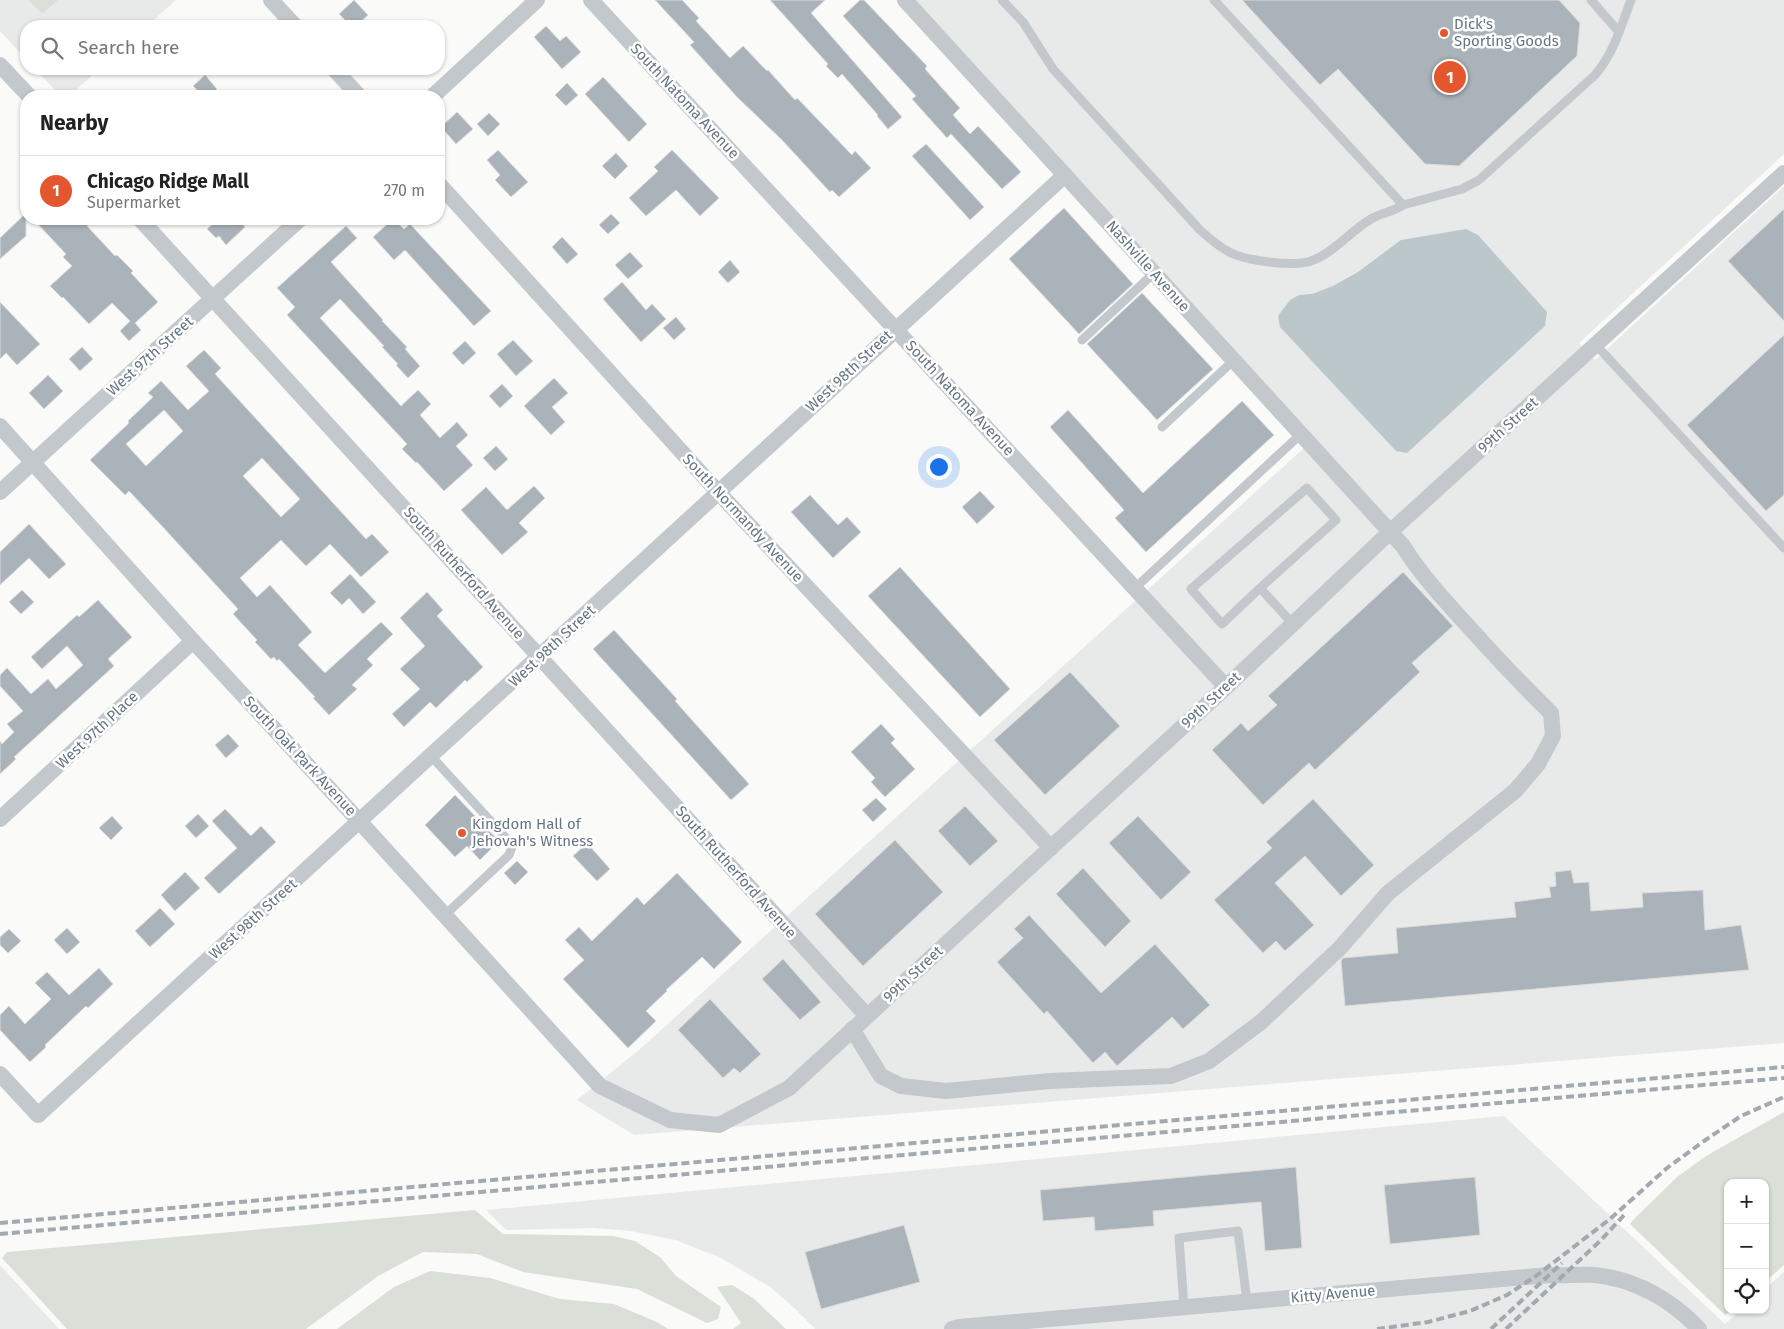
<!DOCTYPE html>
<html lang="en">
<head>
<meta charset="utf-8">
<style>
  body { margin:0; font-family:"Fira Sans",sans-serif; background:#f6f6f6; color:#222 }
  .controls { position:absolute; right:15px; bottom:15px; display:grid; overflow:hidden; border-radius:10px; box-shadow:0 1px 4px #0004 }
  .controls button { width:45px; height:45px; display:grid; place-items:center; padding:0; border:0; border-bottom:1px solid #e0e0e0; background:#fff; color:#222; font:25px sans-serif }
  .you { position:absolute; left:938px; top:466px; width:18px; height:18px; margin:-12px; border:4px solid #fff; border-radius:50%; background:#1a73e8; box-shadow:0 0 0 8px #1a73e833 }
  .badge { display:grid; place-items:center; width:32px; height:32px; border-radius:50%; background:#e4572e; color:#fff; font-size:16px; font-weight:700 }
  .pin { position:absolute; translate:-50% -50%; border:2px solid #fff; box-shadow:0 1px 5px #0006 }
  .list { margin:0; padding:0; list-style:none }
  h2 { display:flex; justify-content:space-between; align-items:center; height:65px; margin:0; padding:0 20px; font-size:21px }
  h2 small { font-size:16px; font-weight:400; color:#767676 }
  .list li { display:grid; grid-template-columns:32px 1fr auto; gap:15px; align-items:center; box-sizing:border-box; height:70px; padding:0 20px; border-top:1px solid #e0e0e0 }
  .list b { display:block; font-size:19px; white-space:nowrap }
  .list p { margin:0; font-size:16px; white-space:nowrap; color:#767676 }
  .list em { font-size:16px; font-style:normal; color:#767676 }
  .icon { flex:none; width:28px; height:28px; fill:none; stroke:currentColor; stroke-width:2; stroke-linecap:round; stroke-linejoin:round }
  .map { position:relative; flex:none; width:1784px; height:1329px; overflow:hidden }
  .search { position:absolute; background:#fff; box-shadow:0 1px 4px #0004; left:20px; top:20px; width:425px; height:55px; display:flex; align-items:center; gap:12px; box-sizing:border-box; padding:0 18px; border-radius:20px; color:#767676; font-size:19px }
  .panel { position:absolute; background:#fff; box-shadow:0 1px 4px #0004; left:20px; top:90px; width:425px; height:135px; border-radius:20px }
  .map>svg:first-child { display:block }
  .built { fill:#e8e9e9 }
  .green { fill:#dadfd7 }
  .water { fill:#bbc7cb }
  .building { fill:#aab3b9; stroke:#dcdcda; fill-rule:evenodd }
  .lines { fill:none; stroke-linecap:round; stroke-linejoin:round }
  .lane { stroke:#c3c8cc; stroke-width:9 }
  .street { stroke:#c3c8cc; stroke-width:16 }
  .rail { stroke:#a2aab0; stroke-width:4; stroke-dasharray:8 4; stroke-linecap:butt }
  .poi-dot { fill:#e4572e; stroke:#fff; stroke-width:2 }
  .labels { text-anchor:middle; stroke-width:5; stroke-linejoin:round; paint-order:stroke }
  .poi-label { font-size:15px; fill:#657683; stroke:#fff; text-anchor:start }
  .street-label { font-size:15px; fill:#657683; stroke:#fff }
</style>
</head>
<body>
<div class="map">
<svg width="1784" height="1329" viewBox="0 0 1784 1329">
  <rect width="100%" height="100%" fill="#fafaf8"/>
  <g class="built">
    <path d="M 0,0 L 176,0 L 147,26 L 26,26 L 26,59 L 0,31 Z"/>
    <path d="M 914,0 L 1784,0 L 1784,154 L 1579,343 L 1595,360 L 1784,186 L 1784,1043 L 634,1135 L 577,1100 L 639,1050 L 1314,439 Z"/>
    <path d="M 35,69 L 99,69 L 69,96 L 61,96 Z"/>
    <path d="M 1504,1116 L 1725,1324 L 1741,1310 L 1765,1310 L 1765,1289 L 1784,1272 L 1784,1329 L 815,1329 L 790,1304 L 770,1287 L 719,1257 L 675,1240 L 631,1231 L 594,1228 L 506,1230 L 486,1210 Z"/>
    <path d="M 0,1265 L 59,1329 L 0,1329 Z"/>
  </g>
  <g class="green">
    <path d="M 29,0 L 58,0 L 42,14 Z"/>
    <path d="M 1784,1112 L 1784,1265 L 1765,1282 L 1765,1183 L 1728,1183 L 1728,1310 L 1732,1310 L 1725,1315 L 1630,1224 L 1635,1218 L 1677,1177 L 1706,1156 Z"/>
    <path d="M 475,1210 L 503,1234 L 613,1236 L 635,1241 L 661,1258 L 676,1276 L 721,1307 L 718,1319 L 707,1323 L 637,1289 L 523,1272 L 477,1254 L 423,1252 L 378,1276 L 306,1329 L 67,1329 L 2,1258 L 7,1252 Z"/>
    <path d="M 430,1271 L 490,1278 L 560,1299 L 614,1304 L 657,1322 L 668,1329 L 337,1329 L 394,1287 Z"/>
    <path d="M 732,1285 L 753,1298 L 786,1329 L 733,1329 L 741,1323 L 717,1287 Z"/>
  </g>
  <path class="water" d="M 1466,229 L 1478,235 L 1547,312 L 1545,326 L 1407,453 L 1396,451 L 1280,327 L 1278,316 L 1290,300 L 1299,295 L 1312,294 L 1333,286 L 1358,272 L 1401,240 Z"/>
  <g class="building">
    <path d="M 354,0 L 368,15 L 356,26 L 351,26 L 339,14 Z"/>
    <path d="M 655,0 L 682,0 L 699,18 L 696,21 L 730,58 L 743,46 L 767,71 L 768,70 L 795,100 L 797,98 L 852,155 L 855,151 L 871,168 L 839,197 L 832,190 L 830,192 L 782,140 L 738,98 L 690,45 L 694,42 Z"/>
    <path d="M 770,0 L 825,0 L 811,13 L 902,117 L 888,129 L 877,116 L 878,115 L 842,74 L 838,78 L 826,66 L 828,64 Z"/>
    <path d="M 860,0 L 864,0 L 927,66 L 925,69 L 960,108 L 953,115 L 970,134 L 978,126 L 1021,172 L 1002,189 L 951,134 L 947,138 L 912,99 L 916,96 L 843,16 Z"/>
    <path d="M 1242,0 L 1559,0 L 1580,23 L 1577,56 L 1459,166 L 1425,164 L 1338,69 L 1320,85 Z"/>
    <path d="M 546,26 L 560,41 L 566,36 L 581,52 L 562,69 L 534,37 Z"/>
    <path d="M 205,75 L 217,89 L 209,96 L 203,96 L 193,86 Z"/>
    <path d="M 603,77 L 647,124 L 629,142 L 585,94 Z"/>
    <path d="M 567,83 L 578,95 L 566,106 L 555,95 Z"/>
    <path d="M 457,112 L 473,129 L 456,144 L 441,127 Z"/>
    <path d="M 489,113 L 500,124 L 488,136 L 477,124 Z"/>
    <path d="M 926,144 L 984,207 L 970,220 L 912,156 Z"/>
    <path d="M 498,150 L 528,182 L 511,197 L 495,180 L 500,175 L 487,160 Z"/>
    <path d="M 672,150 L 719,198 L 700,216 L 676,190 L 646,216 L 629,198 L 658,171 L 654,167 Z"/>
    <path d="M 616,153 L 628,166 L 615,179 L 602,166 Z"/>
    <path d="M 1064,208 L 1133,284 L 1079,334 L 1009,259 Z"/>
    <path d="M 1784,209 L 1784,321 L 1728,261 Z"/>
    <path d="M 26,213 L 26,236 L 0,259 L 0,238 Z"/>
    <path d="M 611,214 L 620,223 L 608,234 L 599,225 Z"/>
    <path d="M 33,219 L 96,219 L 87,226 L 115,256 L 117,255 L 133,271 L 131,273 L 158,302 L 135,323 L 141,330 L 129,341 L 120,331 L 130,321 L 112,303 L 89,324 L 63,297 L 62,298 L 50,286 L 72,266 L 63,257 L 66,254 Z"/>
    <path d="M 218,219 L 238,219 L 245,227 L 226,245 L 219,236 L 216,238 L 207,229 Z"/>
    <path d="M 393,219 L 404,229 L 410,224 L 491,311 L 474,326 L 405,250 L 394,260 L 373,237 Z"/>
    <path d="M 346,226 L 357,238 L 331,262 L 383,320 L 382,321 L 407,347 L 405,349 L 420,366 L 408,378 L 396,365 L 398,364 L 382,347 L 384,346 L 340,299 L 320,318 L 401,406 L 418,390 L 431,404 L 420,415 L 440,438 L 457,422 L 468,435 L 456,446 L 473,465 L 444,491 L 417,462 L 416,463 L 402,449 L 407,444 L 287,315 L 295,307 L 277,288 Z"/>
    <path d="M 562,237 L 578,254 L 567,264 L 552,247 Z"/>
    <path d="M 630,252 L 643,266 L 628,279 L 615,265 Z"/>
    <path d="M 730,260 L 740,272 L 728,283 L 718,272 Z"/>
    <path d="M 622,282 L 646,310 L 652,304 L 666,319 L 641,342 L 603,299 Z"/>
    <path d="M 1142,293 L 1213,369 L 1157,420 L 1087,344 Z"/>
    <path d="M 0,302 L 40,344 L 17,365 L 6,353 L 0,359 Z"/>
    <path d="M 676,317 L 686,329 L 674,340 L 663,328 Z"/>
    <path d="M 1784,335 L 1784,495 L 1766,511 L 1687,425 Z"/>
    <path d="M 513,340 L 533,361 L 516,376 L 497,354 Z"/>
    <path d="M 465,341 L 476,353 L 463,365 L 452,353 Z"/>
    <path d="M 82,347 L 93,359 L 80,371 L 69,359 Z"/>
    <path d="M 204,350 L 221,368 L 215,374 L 366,539 L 372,534 L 389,552 L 361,577 L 330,544 L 306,566 L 281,540 L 240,578 L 257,597 L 270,585 L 312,632 L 298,645 L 325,673 L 381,622 L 393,634 L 367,659 L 373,665 L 352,685 L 357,689 L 329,715 L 313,698 L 315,697 L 279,659 L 277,661 L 274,657 L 271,659 L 255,642 L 257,640 L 233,614 L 238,609 L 161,525 L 129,491 L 125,495 L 90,460 L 129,423 L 128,421 L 153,397 L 148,393 L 161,381 L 188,410 L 209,391 L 186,366 ZM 164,410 L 183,431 L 146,466 L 126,444 ZM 262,458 L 300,499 L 281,517 L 243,476 Z"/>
    <path d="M 48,375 L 63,391 L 44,409 L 29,393 Z"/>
    <path d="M 554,378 L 568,393 L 552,407 L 565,422 L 551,435 L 524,406 Z"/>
    <path d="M 502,384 L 513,396 L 500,408 L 489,396 Z"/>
    <path d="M 1242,401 L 1274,435 L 1146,552 L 1115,518 L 1124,510 L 1050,427 L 1068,410 L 1143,493 Z"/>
    <path d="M 496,446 L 508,459 L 495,471 L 483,458 Z"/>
    <path d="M 534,486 L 545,498 L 519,523 L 528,532 L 502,555 L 461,510 L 486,487 L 507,510 Z"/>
    <path d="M 980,491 L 995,507 L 977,524 L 962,507 Z"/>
    <path d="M 810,495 L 838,525 L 847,517 L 861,532 L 833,558 L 791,512 Z"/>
    <path d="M 29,524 L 66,564 L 49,579 L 29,558 L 0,585 L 0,552 Z"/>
    <path d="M 900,567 L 1010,689 L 980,717 L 868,596 Z"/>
    <path d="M 1403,572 L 1453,626 L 1412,663 L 1420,672 L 1315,770 L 1309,763 L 1263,805 L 1212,750 L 1241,723 L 1248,731 L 1277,705 L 1268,696 Z"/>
    <path d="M 350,574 L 376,602 L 363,614 L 349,598 L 342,605 L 330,593 Z"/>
    <path d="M 22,590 L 34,602 L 21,614 L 9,602 Z"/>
    <path d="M 427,592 L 443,610 L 437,616 L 483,667 L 467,682 L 465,680 L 436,708 L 430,702 L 404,727 L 392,714 L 420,689 L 400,669 L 425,646 L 400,618 Z"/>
    <path d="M 98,600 L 132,637 L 108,659 L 114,666 L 14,757 L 16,759 L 0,774 L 0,741 L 2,744 L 14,732 L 7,724 L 23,711 L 0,686 L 0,675 L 7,668 L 31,694 L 48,679 L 56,689 L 83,665 L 67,646 L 42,669 L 31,657 L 77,615 L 79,617 Z"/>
    <path d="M 614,630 L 677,699 L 675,701 L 749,784 L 731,800 L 593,649 Z"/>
    <path d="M 1070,672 L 1120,726 L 1045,795 L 994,740 Z"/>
    <path d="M 881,724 L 895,739 L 891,743 L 915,769 L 885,797 L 871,782 L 875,778 L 851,752 Z"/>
    <path d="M 228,734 L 239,746 L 226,758 L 215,745 Z"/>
    <path d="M 455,795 L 499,841 L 480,860 L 467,846 L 455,857 L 425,825 Z"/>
    <path d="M 876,798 L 887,809 L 873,822 L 862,810 Z"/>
    <path d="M 1313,799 L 1374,865 L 1341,896 L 1305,856 L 1275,883 L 1314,925 L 1285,951 L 1276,941 L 1263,953 L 1214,900 L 1272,848 L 1266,842 Z"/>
    <path d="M 965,806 L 998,841 L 970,866 L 938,831 Z"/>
    <path d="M 225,809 L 251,836 L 261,826 L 276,842 L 219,894 L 204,878 L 237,848 L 212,821 Z"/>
    <path d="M 198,814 L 209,826 L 196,838 L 185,826 Z"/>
    <path d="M 112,816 L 123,828 L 111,840 L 99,828 Z"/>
    <path d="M 1138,816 L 1191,872 L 1161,900 L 1109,843 Z"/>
    <path d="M 895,840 L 943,892 L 863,966 L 815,914 Z"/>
    <path d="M 587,843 L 610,869 L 597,881 L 573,856 Z"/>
    <path d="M 517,861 L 528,872 L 515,885 L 504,873 Z"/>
    <path d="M 1083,868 L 1131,921 L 1105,947 L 1056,894 Z"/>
    <path d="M 1571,870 L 1574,883 L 1589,882 L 1591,911 L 1643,907 L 1642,893 L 1703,890 L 1705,930 L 1741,925 L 1749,970 L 1345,1006 L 1341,961 L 1343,958 L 1398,953 L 1396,928 L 1516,917 L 1514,902 L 1551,897 L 1549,887 L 1556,886 L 1555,872 Z"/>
    <path d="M 185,872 L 200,888 L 175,911 L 161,895 Z"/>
    <path d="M 677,873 L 742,942 L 714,969 L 702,957 L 666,990 L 667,991 L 646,1011 L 656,1021 L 628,1048 L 563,979 L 584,960 L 565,940 L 579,927 L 592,941 L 637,897 L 644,905 Z"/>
    <path d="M 160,908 L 175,924 L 150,947 L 135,931 Z"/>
    <path d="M 1029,915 L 1101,993 L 1155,944 L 1210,1005 L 1183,1029 L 1172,1017 L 1117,1066 L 1105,1052 L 1093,1063 L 1047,1011 L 1044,1014 L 997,962 L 1023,938 L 1014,929 Z"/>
    <path d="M 67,928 L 80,942 L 67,954 L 54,940 Z"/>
    <path d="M 9,929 L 21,941 L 8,953 L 0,945 L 0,937 Z"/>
    <path d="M 783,959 L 821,1002 L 800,1020 L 762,979 Z"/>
    <path d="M 99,968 L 113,984 L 88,1008 L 86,1006 L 45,1045 L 46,1047 L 30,1062 L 0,1030 L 0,1015 L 9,1006 L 25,1024 L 51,999 L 35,983 L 47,972 L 69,995 Z"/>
    <path d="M 710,999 L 761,1054 L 740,1073 L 734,1068 L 723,1078 L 678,1030 Z"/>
    <path d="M 1296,1167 L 1302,1248 L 1265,1251 L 1261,1202 L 1153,1211 L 1154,1226 L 1095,1231 L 1094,1217 L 1043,1221 L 1040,1190 Z"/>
    <path d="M 1475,1177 L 1480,1235 L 1390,1244 L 1384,1185 Z"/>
    <path d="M 904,1225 L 920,1282 L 821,1309 L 805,1252 Z"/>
  </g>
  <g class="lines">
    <g class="lane">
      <path d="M 1002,0 L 1023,22 L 1053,69 L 1200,230 C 1210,239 1219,247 1231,253 C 1249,261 1292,267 1311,261 C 1334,253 1350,231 1371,219 C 1381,213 1393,212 1403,205 L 1462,189 L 1479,180 L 1595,75 C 1614,53 1621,26 1631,0"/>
      <path d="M 1214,0 L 1403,205"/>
      <path d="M 1591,0 L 1619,32"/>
      <path d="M 1082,340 L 1154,273"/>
      <path d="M 1596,345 L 1784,548"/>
      <path d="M 1162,427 L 1234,360"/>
      <path d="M 1135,588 L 1301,434"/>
      <path d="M 1260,588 L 1336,520 L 1307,488 L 1191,589 L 1222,624 L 1260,588 L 1293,624"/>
      <path d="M 431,756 L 509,841 L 512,847 L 509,855 L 445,915"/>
      <path d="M 1184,1307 L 1179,1238 L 1238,1231 L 1247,1301"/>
    </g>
    <g class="street">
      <path d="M 271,0 L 295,26"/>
      <path d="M 591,0 L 1226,687"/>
      <path d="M 0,65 L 29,96"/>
      <path d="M 334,69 L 359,96"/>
      <path d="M 433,96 L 537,0"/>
      <path d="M 439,184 L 718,492 L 1051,848"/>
      <path d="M 140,219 L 867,1016"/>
      <path d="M 0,426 L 193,641 L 360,822 L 600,1086 L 670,1120 L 719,1125 L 789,1088 L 1226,687 L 1390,532 L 1784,173"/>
      <path d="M 0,492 L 300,219"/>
      <path d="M 0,819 L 193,641"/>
      <path d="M 852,1029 L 881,1076 L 901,1086 L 946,1091 L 1050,1081 L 1171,1076 L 1209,1061 L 1261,1022 L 1340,948 L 1388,893 L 1515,791 L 1538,764 L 1553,736 L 1551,713 C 1522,685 1495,656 1468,626 C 1445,601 1421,575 1403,546 L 905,0"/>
      <path d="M 0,1074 L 38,1115 C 381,803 721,487 1065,175"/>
      <path d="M 952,1329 L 959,1327 L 1549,1275 C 1564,1276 1580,1274 1595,1275 C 1635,1279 1672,1300 1699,1329"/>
    </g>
    <g class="rail">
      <path d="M 0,1223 L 1784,1067"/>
      <path d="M 0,1234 L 1784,1078"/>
      <path d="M 1377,1329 L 1428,1322 L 1470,1311 L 1507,1295 L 1536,1276 L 1610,1219 L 1667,1168 L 1704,1141 L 1741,1116 L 1784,1097"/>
      <path d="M 1491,1329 L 1562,1263"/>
      <path d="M 1506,1329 L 1600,1241 L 1626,1213"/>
    </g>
  </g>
  <g class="poi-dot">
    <circle cx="1444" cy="33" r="5"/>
    <circle cx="462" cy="833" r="5"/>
  </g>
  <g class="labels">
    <g class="poi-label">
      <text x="1454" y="29">Dick's<tspan x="1454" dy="17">Sporting Goods</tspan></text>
      <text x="472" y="829">Kingdom Hall of<tspan x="472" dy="17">Jehovah's Witness</tspan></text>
    </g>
    <g class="street-label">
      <text transform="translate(685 101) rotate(47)" y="5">South Natoma Avenue</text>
      <text transform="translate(1148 266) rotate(48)" y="5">Nashville Avenue</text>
      <text transform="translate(150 356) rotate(-42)" y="5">West 97th Street</text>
      <text transform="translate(849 371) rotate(-43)" y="5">West 98th Street</text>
      <text transform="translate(960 398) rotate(47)" y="5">South Natoma Avenue</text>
      <text transform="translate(1508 425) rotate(-42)" y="5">99th Street</text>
      <text transform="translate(743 518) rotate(47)" y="5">South Normandy Avenue</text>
      <text transform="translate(464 573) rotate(48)" y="5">South Rutherford Avenue</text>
      <text transform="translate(552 646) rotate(-43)" y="5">West 98th Street</text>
      <text transform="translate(1211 700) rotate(-43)" y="5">99th Street</text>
      <text transform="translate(97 730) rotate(-43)" y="5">West 97th Place</text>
      <text transform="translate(300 756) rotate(47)" y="5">South Oak Park Avenue</text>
      <text transform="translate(736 872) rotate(48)" y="5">South Rutherford Avenue</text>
      <text transform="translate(253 919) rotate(-42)" y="5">West 98th Street</text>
      <text transform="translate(913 974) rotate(-43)" y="5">99th Street</text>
      <text transform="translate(1333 1294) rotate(-5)" y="5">Kitty Avenue</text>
    </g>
  </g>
</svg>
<div class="controls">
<button>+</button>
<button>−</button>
<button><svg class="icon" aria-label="locate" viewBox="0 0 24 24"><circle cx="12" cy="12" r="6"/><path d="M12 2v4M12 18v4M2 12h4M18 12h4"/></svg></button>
</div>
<div class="you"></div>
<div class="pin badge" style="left:1450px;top:77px">1</div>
<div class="search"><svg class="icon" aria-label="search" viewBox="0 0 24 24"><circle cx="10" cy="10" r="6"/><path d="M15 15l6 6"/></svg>Search here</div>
<section class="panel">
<h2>Nearby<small></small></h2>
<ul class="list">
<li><span class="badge">1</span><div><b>Chicago Ridge Mall</b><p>Supermarket</p></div><em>270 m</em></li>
</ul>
</section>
</div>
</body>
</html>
